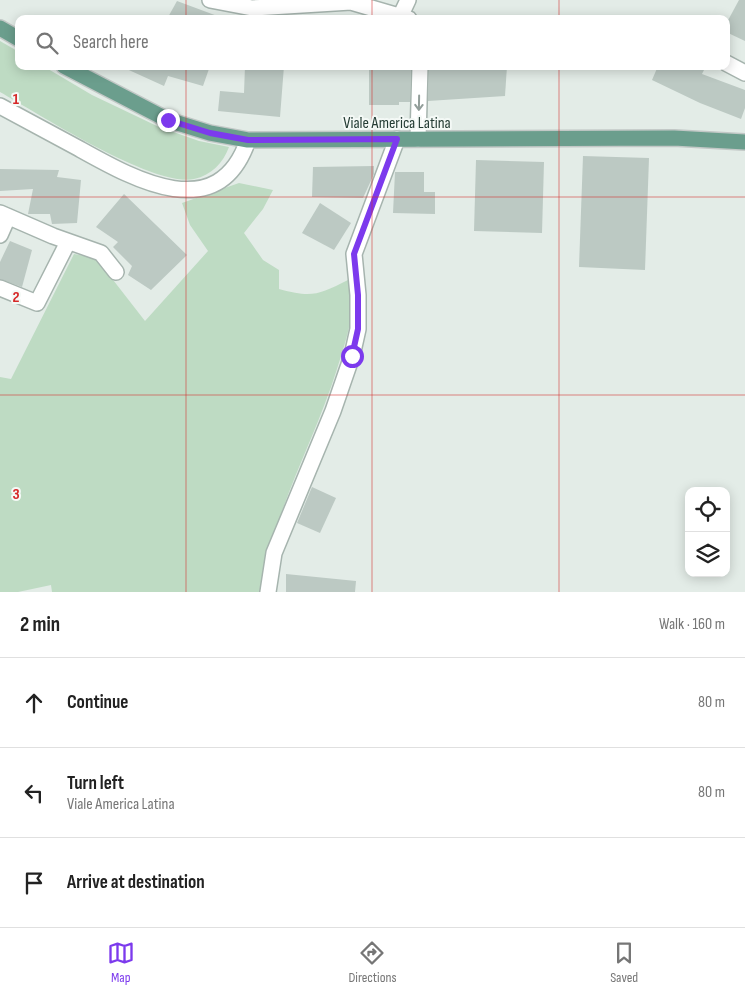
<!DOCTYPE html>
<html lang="en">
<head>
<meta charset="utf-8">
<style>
  body { margin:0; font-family:"Sofia Sans Condensed",sans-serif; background:#f2f2f2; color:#222 }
  .controls { position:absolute; right:15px; bottom:15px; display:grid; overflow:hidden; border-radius:10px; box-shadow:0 2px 12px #0003 }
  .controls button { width:45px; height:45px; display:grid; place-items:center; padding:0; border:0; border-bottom:1px solid #e0e0e0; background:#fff; color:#222; font:25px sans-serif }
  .stop { position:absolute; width:15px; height:15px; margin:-11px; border:4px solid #7c3aed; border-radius:50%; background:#fff }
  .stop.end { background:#7c3aed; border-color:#fff; box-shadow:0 1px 5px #0008 }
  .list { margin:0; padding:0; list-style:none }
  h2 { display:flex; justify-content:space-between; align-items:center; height:65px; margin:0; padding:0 20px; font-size:21px }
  h2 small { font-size:16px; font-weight:400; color:#767676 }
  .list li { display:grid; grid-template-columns:32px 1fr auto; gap:15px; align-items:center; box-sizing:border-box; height:90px; padding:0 20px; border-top:1px solid #e0e0e0 }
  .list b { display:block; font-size:19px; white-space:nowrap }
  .list p { margin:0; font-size:16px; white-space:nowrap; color:#767676 }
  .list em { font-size:16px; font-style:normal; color:#767676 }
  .icon { flex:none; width:28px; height:28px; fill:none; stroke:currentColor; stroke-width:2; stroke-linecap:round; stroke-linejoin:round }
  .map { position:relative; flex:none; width:745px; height:592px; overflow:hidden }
  .search { position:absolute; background:#fff; box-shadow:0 2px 12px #0003; left:15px; right:15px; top:15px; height:55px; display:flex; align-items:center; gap:12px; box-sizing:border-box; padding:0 18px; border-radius:10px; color:#767676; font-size:19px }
  .sheet { height:335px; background:#fff }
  nav { display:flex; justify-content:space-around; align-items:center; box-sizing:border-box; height:70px; border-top:1px solid #e0e0e0; background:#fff; font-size:14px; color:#767676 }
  nav a { display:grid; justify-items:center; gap:2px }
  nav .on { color:#7c3aed }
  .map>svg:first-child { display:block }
  .green { fill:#bedbc3 }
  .building { fill:#bcc9c3 }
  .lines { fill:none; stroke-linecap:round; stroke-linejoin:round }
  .minor-casing { stroke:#a6b4ae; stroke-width:18 }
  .major-casing { stroke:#c2c8c6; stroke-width:18 }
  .minor { stroke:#fff; stroke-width:15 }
  .major { stroke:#6b9e8d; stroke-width:15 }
  .oneway { stroke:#929e9a }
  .route { stroke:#7c3aed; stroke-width:6 }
  .grid { fill:none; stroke:#d62828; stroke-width:1; stroke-opacity:0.55 }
  .labels { text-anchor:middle; stroke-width:4; stroke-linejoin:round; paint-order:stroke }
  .street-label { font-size:16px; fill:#243c34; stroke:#f4f9f6 }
  .grid-label { font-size:16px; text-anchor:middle; font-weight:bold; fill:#d62828; stroke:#f4f9f6; stroke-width:4; stroke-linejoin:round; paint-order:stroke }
</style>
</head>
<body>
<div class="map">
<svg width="745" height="592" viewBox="0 0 745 592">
  <rect width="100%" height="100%" fill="#e3ece7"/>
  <g class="green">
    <path d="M 0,41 L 19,52 L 19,66 L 43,66 L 92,95 L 159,127 L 199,141 L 229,147 C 223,163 212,175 194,179 C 154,188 39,114 0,92 Z"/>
    <path d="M 239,183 L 273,190 L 263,209 L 244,233 L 263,260 L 279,270 L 279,289 C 312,298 318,295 348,280 C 349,289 352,300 352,310 C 350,329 343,350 337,369 C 314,443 271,514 262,592 L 52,592 L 51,585 L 18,592 L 0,592 L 0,377 L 11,379 L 74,254 L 96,258 L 145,321 L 208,251 L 190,225 L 182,203 Z"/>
  </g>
  <g class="building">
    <path d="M 739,0 L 745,0 L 745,41 L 726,32 L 726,24 Z"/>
    <path d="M 177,1 L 220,17 L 220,19 L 167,19 Z"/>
    <path d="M 120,66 L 210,66 L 203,86 L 168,76 L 164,86 Z"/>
    <path d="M 245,66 L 284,66 L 280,117 L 218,111 L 220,91 L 244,93 Z"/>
    <path d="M 369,66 L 411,66 L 410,102 L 399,102 L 399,105 L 369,105 Z"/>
    <path d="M 429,66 L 507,66 L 505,96 L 428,101 Z"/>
    <path d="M 658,66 L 706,66 L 702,74 L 745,90 L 745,108 L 741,119 L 700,103 L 652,80 Z"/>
    <path d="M 583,156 L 649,158 L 645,270 L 579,267 Z"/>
    <path d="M 476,160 L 544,162 L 542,233 L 474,231 Z"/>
    <path d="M 374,166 L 374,174 L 363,198 L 312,197 L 313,167 Z"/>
    <path d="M 0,169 L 59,170 L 57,177 L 81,180 L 77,223 L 52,224 L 50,214 L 28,214 L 33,189 L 0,191 Z"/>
    <path d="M 395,172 L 424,172 L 424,192 L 435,192 L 435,214 L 393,213 Z"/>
    <path d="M 124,194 L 187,255 L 151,290 L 128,275 L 132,266 L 113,247 L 118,242 L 96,227 Z"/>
    <path d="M 320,203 L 351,223 L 334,250 L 302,233 Z"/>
    <path d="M 10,241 L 32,250 L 22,287 L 0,279 L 0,262 Z"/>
    <path d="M 312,487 L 336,498 L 320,533 L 297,523 Z"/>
    <path d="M 286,574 L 356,581 L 355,592 L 286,592 Z"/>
  </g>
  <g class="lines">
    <defs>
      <g id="minor">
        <path d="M 210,0 L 252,8 L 351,2 L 409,19"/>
        <path d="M 400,17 L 408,0"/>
        <path d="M 726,63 L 745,73"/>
        <path d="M 0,106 C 26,120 52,134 78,148 C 132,178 218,228 248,140"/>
        <path d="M 418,139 L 420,66"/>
        <path d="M 0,213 L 53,236 L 101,253 L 116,272"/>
        <path d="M 0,235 L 8,217"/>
        <path d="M 0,288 L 37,303 L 68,242"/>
        <path d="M 268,592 L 274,553 L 333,411 L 352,356 L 358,329 L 358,295 L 354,254 L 397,139"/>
      </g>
      <g id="major">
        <path d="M 0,28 L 19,39"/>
        <path d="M 64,66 L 168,120 L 210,133 L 248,140 L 674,138 L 745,142"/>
      </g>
    </defs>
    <use href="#minor" class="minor-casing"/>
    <use href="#major" class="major-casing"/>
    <use href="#minor" class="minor"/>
    <use href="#major" class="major"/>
  </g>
  <defs><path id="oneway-shaft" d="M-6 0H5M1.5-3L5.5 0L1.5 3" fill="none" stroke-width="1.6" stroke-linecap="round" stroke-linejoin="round" transform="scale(1.25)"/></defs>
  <use class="oneway" href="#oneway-shaft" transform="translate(419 103) rotate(91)"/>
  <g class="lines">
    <path class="route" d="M 168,120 L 210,133 L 248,140 L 397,139 L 354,254 L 358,295 L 358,329 L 352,356"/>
  </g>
  <path class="grid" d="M 186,0 L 186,19M 372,0 L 372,19M 559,0 L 559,19M 186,66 L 186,592M 372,66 L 372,592M 559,66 L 559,592M 0,197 L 745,197M 0,395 L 745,395"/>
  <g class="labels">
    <g class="street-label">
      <text x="397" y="128">Viale America Latina</text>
    </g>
  </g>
  <g class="grid-label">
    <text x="16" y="104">1</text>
    <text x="16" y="302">2</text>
    <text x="16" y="499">3</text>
  </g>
</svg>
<div class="controls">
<button><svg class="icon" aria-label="locate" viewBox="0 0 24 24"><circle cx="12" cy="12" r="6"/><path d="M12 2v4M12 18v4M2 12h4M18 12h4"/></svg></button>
<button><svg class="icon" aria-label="layers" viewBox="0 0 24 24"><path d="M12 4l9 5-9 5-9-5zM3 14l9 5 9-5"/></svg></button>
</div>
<div class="stop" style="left:352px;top:356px"></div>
<div class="stop end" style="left:168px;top:120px"></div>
<div class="search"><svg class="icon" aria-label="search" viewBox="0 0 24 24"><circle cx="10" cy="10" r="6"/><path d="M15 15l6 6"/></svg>Search here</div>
</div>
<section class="sheet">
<h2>2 min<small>Walk · 160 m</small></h2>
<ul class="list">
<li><svg class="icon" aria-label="ahead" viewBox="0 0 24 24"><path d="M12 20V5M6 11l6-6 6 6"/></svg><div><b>Continue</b></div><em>80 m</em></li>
<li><svg class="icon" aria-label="left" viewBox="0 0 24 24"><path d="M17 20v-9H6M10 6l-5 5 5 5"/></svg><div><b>Turn left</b><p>Viale America Latina</p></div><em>80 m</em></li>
<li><svg class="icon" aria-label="arrive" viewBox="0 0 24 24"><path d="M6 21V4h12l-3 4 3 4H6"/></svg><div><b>Arrive at destination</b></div></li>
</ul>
</section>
<nav>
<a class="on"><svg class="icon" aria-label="map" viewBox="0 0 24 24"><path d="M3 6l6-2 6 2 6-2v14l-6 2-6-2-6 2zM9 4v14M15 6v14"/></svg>Map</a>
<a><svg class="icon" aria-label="directions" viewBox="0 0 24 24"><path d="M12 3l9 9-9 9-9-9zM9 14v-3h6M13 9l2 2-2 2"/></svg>Directions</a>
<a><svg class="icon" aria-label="saved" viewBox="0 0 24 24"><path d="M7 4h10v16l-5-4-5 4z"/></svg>Saved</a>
</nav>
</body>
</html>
